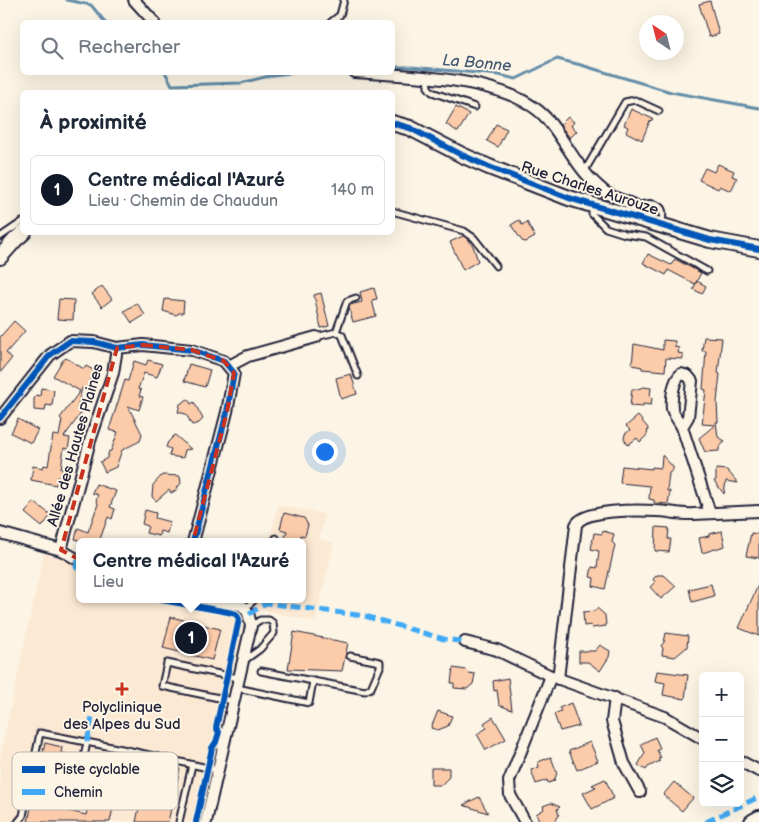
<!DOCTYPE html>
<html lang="fr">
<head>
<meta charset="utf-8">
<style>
  body { margin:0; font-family:"Balsamiq Sans",sans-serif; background:#f6f6f7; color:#1f2937 }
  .controls { position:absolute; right:15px; bottom:15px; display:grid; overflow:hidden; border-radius:8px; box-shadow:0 5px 20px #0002 }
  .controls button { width:45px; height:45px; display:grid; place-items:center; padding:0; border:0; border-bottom:1px solid #e0e1e3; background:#fff; color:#1f2937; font:25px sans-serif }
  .compass { position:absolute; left:639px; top:15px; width:45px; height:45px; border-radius:50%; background:#fff; box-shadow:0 5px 20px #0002; rotate:325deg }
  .you { position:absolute; left:324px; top:451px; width:18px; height:18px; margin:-12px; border:4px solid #fff; border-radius:50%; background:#1a73e8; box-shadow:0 0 0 8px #1a73e833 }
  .badge { display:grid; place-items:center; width:32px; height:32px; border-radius:50%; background:#111827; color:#fff; font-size:16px; font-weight:700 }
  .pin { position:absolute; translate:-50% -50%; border:2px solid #fff; box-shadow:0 1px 5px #0006 }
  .popup { position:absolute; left:76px; top:538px; width:230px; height:65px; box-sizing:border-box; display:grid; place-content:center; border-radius:8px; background:#fff; filter:drop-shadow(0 1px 4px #0005); font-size:16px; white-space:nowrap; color:#747a83 }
  .popup b { font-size:19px; color:#1f2937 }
  .popup::after { content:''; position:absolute; left:50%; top:100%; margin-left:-10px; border:10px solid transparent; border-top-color:#fff }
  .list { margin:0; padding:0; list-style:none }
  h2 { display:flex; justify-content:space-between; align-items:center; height:65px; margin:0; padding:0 20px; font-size:21px }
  h2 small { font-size:16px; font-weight:400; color:#747a83 }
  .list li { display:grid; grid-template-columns:32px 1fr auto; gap:15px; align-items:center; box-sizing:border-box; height:70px; margin:0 10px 10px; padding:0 10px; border:1px solid #e0e1e3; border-radius:8px }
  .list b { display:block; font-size:19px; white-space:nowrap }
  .list p { margin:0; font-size:16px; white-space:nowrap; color:#747a83 }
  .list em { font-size:16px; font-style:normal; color:#747a83 }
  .icon { flex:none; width:28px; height:28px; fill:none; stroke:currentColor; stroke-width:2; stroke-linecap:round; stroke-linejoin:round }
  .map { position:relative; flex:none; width:759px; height:822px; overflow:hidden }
  .search { position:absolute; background:#fff; box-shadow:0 5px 20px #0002; left:20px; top:20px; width:375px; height:55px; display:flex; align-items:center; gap:12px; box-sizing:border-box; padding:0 18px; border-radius:8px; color:#747a83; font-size:19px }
  .panel { position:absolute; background:#fff; box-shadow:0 5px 20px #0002; left:20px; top:90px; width:375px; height:145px; border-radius:8px }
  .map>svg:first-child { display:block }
  .built { fill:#fce9d3 }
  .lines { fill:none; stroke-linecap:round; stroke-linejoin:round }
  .stream { stroke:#648da9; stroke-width:3 }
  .building { fill:#fcccaa; stroke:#22223b }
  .lane-casing { stroke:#22223b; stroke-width:9 }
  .street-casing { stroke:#22223b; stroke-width:14 }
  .secondary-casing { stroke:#22223b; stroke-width:18 }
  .lane { stroke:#fcf5e5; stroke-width:5 }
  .street { stroke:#fcf5e5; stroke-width:10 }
  .secondary { stroke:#fcf5e5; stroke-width:14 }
  .quiet { stroke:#3fa9f5; stroke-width:5; stroke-dasharray:10 5; stroke-linecap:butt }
  .cycleway-casing { stroke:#fcf5e5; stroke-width:9 }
  .cycleway { stroke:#0057b8; stroke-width:6 }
  .marked { fill:none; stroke:#c8321e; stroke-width:4; stroke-dasharray:10 6; stroke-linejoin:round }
  .poi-dot { fill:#c8321e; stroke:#fcf5e5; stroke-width:2 }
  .labels { text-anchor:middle; stroke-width:4; stroke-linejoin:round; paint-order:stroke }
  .street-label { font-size:15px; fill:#22223b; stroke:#fcf5e5 }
  .poi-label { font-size:15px; fill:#22223b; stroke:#fcf5e5 }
  .water-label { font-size:16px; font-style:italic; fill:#435872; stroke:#fcf5e5 }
  .key { fill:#fcf5e5; stroke:#bbb6b2; stroke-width:1 }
  .key-label { font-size:14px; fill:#22223b }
</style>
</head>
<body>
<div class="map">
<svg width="759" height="822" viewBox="0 0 759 822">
  <rect width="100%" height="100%" fill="#fcf5e5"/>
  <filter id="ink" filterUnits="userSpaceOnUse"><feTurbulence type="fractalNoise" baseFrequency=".02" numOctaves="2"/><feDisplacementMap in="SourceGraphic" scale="10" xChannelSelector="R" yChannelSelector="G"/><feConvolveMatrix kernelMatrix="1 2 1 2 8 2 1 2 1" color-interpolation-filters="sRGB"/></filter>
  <g filter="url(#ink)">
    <path class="built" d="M 278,505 L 325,514 L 319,539 L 334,543 L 315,622 L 264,610 L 245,621 L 201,822 L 0,822 L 0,756 L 44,553 L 60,558 L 80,567 L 80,599 L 186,599 L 233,608 L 247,599 L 302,599 L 302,542 L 269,542 Z"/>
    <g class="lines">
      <g class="stream">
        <path d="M 67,0 L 91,5 L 105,22"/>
        <path d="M 392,67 L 411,67 L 499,75 L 516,79 L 557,59 L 581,65 L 671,92 L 759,108"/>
        <path d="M 165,72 L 172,85 L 241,83 L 273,75 L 301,72"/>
      </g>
    </g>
    <g class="building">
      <path d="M 710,1 L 719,34 L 709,37 L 699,4 Z"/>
      <path d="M 456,107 L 469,114 L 458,132 L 446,124 Z"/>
      <path d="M 631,109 L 653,119 L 649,123 L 642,140 L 626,132 L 628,127 L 624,125 Z"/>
      <path d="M 568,117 L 574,122 L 571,126 L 577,131 L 570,138 L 560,125 Z"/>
      <path d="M 496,124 L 507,129 L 498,147 L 487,141 Z"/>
      <path d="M 718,164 L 734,171 L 732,176 L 737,178 L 731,191 L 720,186 L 718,189 L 699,180 L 705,168 L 714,172 Z"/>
      <path d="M 519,220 L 522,225 L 527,222 L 535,237 L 526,242 L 522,241 L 511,225 Z"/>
      <path d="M 463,236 L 469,240 L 473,246 L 478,261 L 463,270 L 450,242 Z"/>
      <path d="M 648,254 L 671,265 L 675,259 L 701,273 L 695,284 L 668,270 L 666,275 L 643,263 Z"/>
      <path d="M 697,281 L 706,286 L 702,294 L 693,289 Z"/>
      <path d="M 102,286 L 112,299 L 102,307 L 92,294 Z"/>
      <path d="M 374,288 L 377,299 L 372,300 L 376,316 L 353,322 L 349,308 L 350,305 L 362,302 L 360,292 Z"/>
      <path d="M 321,293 L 329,326 L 321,328 L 314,295 Z"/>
      <path d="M 59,299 L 74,300 L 73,320 L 57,319 Z"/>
      <path d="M 165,299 L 184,301 L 183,313 L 179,313 L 176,315 L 163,311 Z"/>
      <path d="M 137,303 L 145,315 L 132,323 L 124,311 Z"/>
      <path d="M 14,321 L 25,331 L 6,353 L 12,358 L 0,373 L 0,337 Z"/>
      <path d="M 704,337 L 722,338 L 718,373 L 720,374 L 717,402 L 718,422 L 716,422 L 718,437 L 725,441 L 719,448 L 719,451 L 705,452 L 699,438 L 715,425 L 702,424 L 706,390 L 703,389 L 706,351 L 702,351 Z"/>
      <path d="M 663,340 L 675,341 L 675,347 L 679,348 L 678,353 L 683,354 L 683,359 L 666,358 L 665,371 L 642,369 L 642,367 L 632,365 L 634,344 L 663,350 Z"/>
      <path d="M 66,358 L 84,369 L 86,366 L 95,371 L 85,390 L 82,388 L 77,409 L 82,412 L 64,437 L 70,438 L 68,449 L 64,448 L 61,468 L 63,468 L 61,478 L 57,477 L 56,485 L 31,480 L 33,466 L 43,468 L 44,465 L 48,466 L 53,435 L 59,436 L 62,420 L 60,418 L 80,391 L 53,376 L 62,361 Z"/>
      <path d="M 148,360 L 162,364 L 157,377 L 144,373 L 138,389 L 141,390 L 139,396 L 143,397 L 139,410 L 128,406 L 142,434 L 140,441 L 122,450 L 116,467 L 105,472 L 100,462 L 107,458 L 109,451 L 111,451 L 118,432 L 109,430 L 125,380 L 128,381 L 134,361 L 146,365 Z"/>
      <path d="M 189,364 L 210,370 L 205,387 L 184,381 Z"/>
      <path d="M 351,374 L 357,394 L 341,399 L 336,378 Z"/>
      <path d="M 643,387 L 651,388 L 650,396 L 652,398 L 651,405 L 643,404 L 643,407 L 630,406 L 632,389 L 638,389 Z"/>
      <path d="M 41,388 L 54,390 L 52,406 L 46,405 L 45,411 L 34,410 L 34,399 L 36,395 L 40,396 Z"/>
      <path d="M 188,399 L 191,404 L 194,402 L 203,419 L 199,423 L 192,425 L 186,414 L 178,412 L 180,404 Z"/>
      <path d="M 638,416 L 648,428 L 647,435 L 640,442 L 637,438 L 628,445 L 624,439 L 625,434 L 630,430 L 626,426 Z"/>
      <path d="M 18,419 L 38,430 L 31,443 L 11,433 Z"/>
      <path d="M 175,435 L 191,449 L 185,450 L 183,458 L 169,456 L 171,449 L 166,447 L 168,442 Z"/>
      <path d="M 662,455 L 673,467 L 673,470 L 669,473 L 667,491 L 670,491 L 668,504 L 654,503 L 654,500 L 649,499 L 650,486 L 620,483 L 622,466 L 652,469 L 652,467 L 661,468 Z"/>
      <path d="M 716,469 L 727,470 L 738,483 L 726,481 L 724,494 L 714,481 L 716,480 Z"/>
      <path d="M 162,475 L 180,476 L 181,483 L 175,491 L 171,493 L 169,490 L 156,501 L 152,497 L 153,485 Z"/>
      <path d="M 96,484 L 116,491 L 110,507 L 115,509 L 112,519 L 108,517 L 99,542 L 84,542 L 75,539 L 78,528 L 88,532 L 98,504 L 96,500 L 98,495 L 92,493 Z"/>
      <path d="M 34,502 L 51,515 L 42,527 L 25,513 Z"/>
      <path d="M 145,510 L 156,513 L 155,518 L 170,522 L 167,533 L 160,531 L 159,536 L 146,533 L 148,526 L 142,524 Z"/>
      <path d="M 284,513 L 304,518 L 308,525 L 305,536 L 301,535 L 299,542 L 285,538 L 287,531 L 280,529 Z"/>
      <path d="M 656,527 L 669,528 L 668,539 L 671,539 L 669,552 L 655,551 Z"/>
      <path d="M 603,531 L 614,534 L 612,542 L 615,545 L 605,589 L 593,586 L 594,578 L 590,577 L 592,567 L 597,568 L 599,551 L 591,549 L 594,533 L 602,534 Z"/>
      <path d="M 722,531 L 725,546 L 702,553 L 699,538 L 709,536 L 709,534 Z"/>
      <path d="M 751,533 L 759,534 L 759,558 L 746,556 Z"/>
      <path d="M 657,575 L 664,575 L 676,586 L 661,599 L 650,587 L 655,582 L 653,579 Z"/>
      <path d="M 759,583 L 759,636 L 739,628 Z"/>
      <path d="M 711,584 L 714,596 L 692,602 L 689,589 Z"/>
      <path d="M 597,608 L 605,615 L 606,626 L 592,628 L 591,625 L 584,626 L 583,612 L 595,611 Z"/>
      <path d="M 171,617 L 220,629 L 212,660 L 163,648 Z"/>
      <path d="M 294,632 L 348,643 L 342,671 L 288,669 Z"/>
      <path d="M 666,633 L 688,636 L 687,647 L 675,657 L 662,655 L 663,648 L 661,646 L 664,642 Z"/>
      <path d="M 600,645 L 610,651 L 609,657 L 600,671 L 588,662 L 579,662 L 579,651 L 595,651 Z"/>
      <path d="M 453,668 L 466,670 L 469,673 L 475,674 L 473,684 L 467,689 L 454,688 L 454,683 L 451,683 Z"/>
      <path d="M 657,671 L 688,675 L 685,699 L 663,695 L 665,683 L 655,681 Z"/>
      <path d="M 508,678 L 512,710 L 499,705 L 497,690 L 494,691 L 493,681 Z"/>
      <path d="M 571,703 L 579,726 L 560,731 L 554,714 L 561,711 L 559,708 Z"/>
      <path d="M 438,711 L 452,716 L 448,726 L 438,730 L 431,728 Z"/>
      <path d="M 493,717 L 506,739 L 486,750 L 477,734 L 487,728 L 484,723 Z"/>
      <path d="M 655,737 L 660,748 L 657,750 L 661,758 L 658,759 L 660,761 L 648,767 L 646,770 L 638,765 L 645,753 L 641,744 Z"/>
      <path d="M 590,742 L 598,761 L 577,770 L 569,751 Z"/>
      <path d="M 45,743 L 62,747 L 61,753 L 67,754 L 56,808 L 86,815 L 98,761 L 104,762 L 105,757 L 123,760 L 110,822 L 28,822 Z"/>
      <path d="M 551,757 L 557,773 L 554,781 L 548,783 L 547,780 L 536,784 L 531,770 L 539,767 L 538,762 Z"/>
      <path d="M 149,762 L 180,769 L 168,822 L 136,822 Z"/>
      <path d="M 431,768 L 449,768 L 449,777 L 441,785 L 431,785 Z"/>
      <path d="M 605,779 L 614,798 L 592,809 L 583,793 L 596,787 L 592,785 Z"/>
      <path d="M 674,782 L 693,798 L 682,811 L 663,795 Z"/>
      <path d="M 479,797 L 488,813 L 463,805 Z"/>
      <path d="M 551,803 L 560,807 L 557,809 L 559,815 L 555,822 L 540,822 L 536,814 L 544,809 L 543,806 Z"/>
    </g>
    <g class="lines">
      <defs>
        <g id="lane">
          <path d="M 331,22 L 340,15 L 344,0"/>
          <path d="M 427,77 L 428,87 L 432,92 L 475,107"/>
          <path d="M 584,172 L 625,102 L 635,100 L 659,111"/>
          <path d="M 637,206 C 652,201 668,203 661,223"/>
          <path d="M 592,207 L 592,214 L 606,228 L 625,234 L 646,237 L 707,271"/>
          <path d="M 392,211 L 464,231 L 474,238 L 496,266"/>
          <path d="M 0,237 L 22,222"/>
          <path d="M 336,332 L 347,301 L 356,298"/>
          <path d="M 316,337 L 336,332 L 342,335 L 358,376"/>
          <path d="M 275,542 L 276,538"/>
          <path d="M 246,608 L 255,599"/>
          <path d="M 245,660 L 260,649 L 274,633 L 273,623 L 269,620 L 260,620 L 251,626"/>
          <path d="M 261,671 L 365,691 L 371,688 L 380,667 L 380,662 L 350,656"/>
          <path d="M 237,688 L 309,703 L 313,681"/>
          <path d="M 233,701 L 162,686 L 167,663 L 238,678"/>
          <path d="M 76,797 L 87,742"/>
          <path d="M 18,822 L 23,816 L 40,733 L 122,749 L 217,770"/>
          <path d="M 179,822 L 192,765"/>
        </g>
        <g id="street">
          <path d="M 134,0 L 154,22"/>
          <path d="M 354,72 C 409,76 509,76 547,119 C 565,140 576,167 598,186 C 601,189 606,193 610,195 C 622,202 642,203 646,220"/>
          <path d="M 229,366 L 248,356 L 316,337"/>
          <path d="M 0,418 L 50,355 L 70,341 L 94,342 L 117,348 L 143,345 L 192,350 L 224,361 L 234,373 L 227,412 L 193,542"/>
          <path d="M 682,427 C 679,421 673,414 672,409 C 671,398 673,381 681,374 L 688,376 L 692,381 L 688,417 L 682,427 L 710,513"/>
          <path d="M 0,533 L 61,550 L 80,561"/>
          <path d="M 61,550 L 90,441 L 113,373 L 117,348"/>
          <path d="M 205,599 L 241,605 C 249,610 249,617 251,626 L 206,822"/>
          <path d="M 465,642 L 497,650 L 551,676 L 665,717 L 703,739"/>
          <path d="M 558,679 L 576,525 C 583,509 639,510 656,511 C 668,511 681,515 694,514 C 716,513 737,512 759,511"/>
          <path d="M 615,698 L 612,721 L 624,763 L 640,792"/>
          <path d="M 740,761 L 759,771"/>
          <path d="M 525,822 L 510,795 L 509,781 L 551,676"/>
        </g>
        <g id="secondary">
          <path d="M 392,123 L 410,128 L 462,155 L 489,167 L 569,198 L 710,240 L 759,249"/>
          <path d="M 0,257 L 15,240 L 24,232"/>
          <path d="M 752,822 L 759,818"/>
        </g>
      </defs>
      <use href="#lane" class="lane-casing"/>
      <use href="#street" class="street-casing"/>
      <use href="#secondary" class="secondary-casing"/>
      <use href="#lane" class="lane"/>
      <use href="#street" class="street"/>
      <use href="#secondary" class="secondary"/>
      <g class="quiet">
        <path d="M 78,560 L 76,567 L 80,572"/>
        <path d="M 249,614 L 266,603 L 365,616 L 444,639 L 465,642"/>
        <path d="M 87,742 L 93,713"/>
        <path d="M 706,822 L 759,797"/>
      </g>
      <defs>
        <g id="cycleway">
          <path d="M 392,123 L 410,128 L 462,155 L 489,167 L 569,198 L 710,240 L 759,249"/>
          <path d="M 0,418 L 50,355 L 70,341 L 94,342 L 117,348 L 143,345 L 192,350 L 224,361 L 234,373 L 227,412 L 193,542"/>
          <path d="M 156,599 L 228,612 L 236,614 L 239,619 L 216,728 L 219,732 L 216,742 L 212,748 L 196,822"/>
        </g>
      </defs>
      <use href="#cycleway" class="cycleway-casing"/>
      <use href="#cycleway" class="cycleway"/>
    </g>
  </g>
  <path class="marked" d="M 143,345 L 192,350 L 224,361 L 234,373 L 227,412 L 179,595 L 118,579 L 61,550 L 117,348 Z"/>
  <path class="poi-dot" d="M119.5 681.5h5v5h5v5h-5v5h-5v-5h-5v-5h5z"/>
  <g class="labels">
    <g class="street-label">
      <text transform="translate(590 188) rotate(18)" y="5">Rue Charles Aurouze</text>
      <text transform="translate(75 445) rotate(-74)" y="5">Allée des Hautes Plaines</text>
    </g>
    <g class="poi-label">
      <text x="122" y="712">Polyclinique<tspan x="122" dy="17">des Alpes du Sud</tspan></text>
    </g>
    <g class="water-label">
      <text transform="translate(477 62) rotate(5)" y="6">La Bonne</text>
    </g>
  </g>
  <rect x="12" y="752" width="166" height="58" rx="8" class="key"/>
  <rect x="22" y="766" width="23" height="7" fill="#0057b8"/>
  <rect x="22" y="789" width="23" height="6" fill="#3fa9f5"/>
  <g class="key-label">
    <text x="54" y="774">Piste cyclable</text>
    <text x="54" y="797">Chemin</text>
  </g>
</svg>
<div class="controls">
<button>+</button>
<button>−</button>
<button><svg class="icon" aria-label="layers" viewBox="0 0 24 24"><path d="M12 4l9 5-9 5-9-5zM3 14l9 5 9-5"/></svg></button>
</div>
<svg class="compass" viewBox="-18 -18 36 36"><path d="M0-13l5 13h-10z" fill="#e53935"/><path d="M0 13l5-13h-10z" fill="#747a83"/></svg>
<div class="you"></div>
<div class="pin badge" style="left:191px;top:638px">1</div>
<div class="popup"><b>Centre médical l'Azuré</b>Lieu</div>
<div class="search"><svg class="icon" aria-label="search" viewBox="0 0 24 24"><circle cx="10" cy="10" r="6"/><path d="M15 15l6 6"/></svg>Rechercher</div>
<section class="panel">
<h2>À proximité<small></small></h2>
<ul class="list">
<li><span class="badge">1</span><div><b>Centre médical l'Azuré</b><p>Lieu · Chemin de Chaudun</p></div><em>140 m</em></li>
</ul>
</section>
</div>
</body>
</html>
